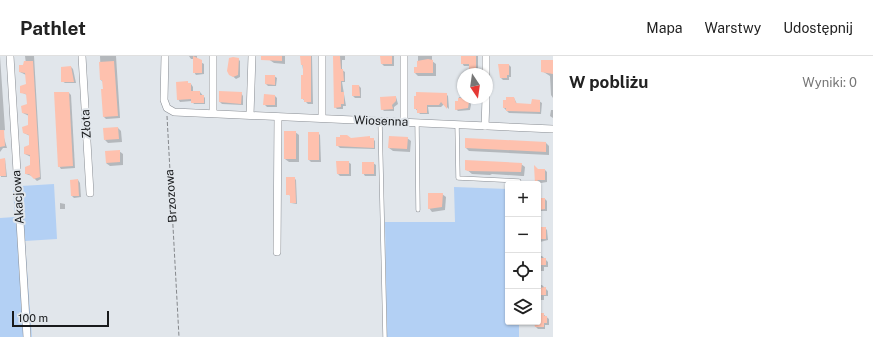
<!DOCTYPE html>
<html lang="pl">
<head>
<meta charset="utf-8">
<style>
  body { margin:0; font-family:"Public Sans",sans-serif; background:#f6f6f6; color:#222 }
  .controls { position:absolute; right:12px; bottom:12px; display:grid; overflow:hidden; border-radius:4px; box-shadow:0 1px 3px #0004 }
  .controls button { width:36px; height:36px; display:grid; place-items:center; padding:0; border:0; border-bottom:1px solid #e0e0e0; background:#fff; color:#222; font:20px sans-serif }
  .compass { position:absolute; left:457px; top:12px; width:36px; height:36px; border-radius:50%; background:#fff; box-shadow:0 1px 3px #0004; rotate:167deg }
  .scale { position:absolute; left:12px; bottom:10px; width:97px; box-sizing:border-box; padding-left:4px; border:2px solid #181a1c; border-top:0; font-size:11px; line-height:14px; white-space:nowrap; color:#181a1c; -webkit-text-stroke:3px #e1e6eb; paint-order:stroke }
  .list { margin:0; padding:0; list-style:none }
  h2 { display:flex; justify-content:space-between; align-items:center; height:52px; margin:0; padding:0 16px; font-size:17px }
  h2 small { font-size:13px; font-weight:400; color:#767676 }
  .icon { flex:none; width:22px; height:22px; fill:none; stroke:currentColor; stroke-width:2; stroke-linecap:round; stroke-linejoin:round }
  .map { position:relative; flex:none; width:553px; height:281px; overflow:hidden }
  header { display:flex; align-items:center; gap:24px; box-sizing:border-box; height:56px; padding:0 20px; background:#fff; border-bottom:1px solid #e0e0e0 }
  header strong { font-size:19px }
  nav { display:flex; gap:22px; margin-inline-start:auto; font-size:14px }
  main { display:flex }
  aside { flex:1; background:#fff }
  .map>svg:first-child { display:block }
  .grass { fill:#b3d0f4 }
  .shadow { fill:#0003 }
  .building { fill:#fec1ae }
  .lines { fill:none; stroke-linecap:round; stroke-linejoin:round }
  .service-casing { stroke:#898d93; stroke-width:4.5 }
  .minor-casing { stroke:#898d93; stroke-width:8 }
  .path { stroke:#85888c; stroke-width:1; stroke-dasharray:4 2; stroke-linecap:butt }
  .service { stroke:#fff; stroke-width:3.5 }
  .minor { stroke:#fff; stroke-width:7 }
  .labels { text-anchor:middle; stroke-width:4; stroke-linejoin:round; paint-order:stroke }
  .street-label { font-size:12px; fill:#181a1c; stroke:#e1e6eb }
</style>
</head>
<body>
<header>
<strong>Pathlet</strong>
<nav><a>Mapa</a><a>Warstwy</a><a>Udostępnij</a></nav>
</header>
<main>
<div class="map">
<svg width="553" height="281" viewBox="0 0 553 281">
  <rect width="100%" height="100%" fill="#e1e6eb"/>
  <g class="grass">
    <path d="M 54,128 L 57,183 L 25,185 L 32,281 L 0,281 L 0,162 L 15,161 L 13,134 L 21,133 L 21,130 Z"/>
    <path d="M 454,131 L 508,133 L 508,266 L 519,266 L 519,281 L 387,281 L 385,166 L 455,166 Z"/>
  </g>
  <g class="shadow">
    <path d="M 0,0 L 5,74 L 2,75 L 7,92 L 3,92 L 0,96 Z"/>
    <path d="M 25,0 L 34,0 L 41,123 L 37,125 L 32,120 L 26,118 L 32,110 L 31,101 L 25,98 L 30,90 L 30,80 L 24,77 L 29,69 L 29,60 L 23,57 L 28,49 L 27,39 L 21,36 L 27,28 L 26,19 L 20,16 L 20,10 L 26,8 Z"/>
    <path d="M 100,0 L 116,0 L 120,62 L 106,63 L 104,61 L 103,26 L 101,24 Z"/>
    <path d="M 189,0 L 197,0 L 197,4 L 204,8 L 204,18 L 196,19 L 194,16 L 194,3 L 191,3 Z"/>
    <path d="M 264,0 L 285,0 L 285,8 L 274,7 Z"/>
    <path d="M 301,0 L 312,0 L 313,48 L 308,48 L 302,42 L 304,20 Z"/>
    <path d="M 334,0 L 345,0 L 345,4 L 342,4 L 342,14 L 345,16 L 345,26 L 342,26 L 346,50 L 343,50 L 343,53 L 337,53 L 335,51 Z"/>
    <path d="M 387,0 L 394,0 L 394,10 L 384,10 L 382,8 Z"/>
    <path d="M 418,0 L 432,0 L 432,5 L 436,8 L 436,20 L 418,20 L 415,17 L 418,12 Z"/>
    <path d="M 462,0 L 478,0 L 478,18 L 470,18 L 470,10 L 464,10 L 462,7 Z"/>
    <path d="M 238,3 L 240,5 L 240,21 L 236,23 L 230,18 Z"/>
    <path d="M 553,6 L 553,42 L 551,39 L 550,20 L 542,15 Z"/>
    <path d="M 509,9 L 511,11 L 511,21 L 509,21 L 509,24 L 503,24 L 501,22 Z"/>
    <path d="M 71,11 L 73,13 L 76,27 L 65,27 L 62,25 Z"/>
    <path d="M 274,20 L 277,22 L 276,30 L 268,30 L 266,28 Z"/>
    <path d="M 191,28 L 193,31 L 193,36 L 200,36 L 205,42 L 205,48 L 194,48 L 192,45 L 180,46 L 178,43 Z"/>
    <path d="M 359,30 L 361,32 L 361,42 L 355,42 L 353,40 Z"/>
    <path d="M 69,37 L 71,39 L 75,112 L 61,113 L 59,110 Z"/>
    <path d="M 241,37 L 243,40 L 243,49 L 222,48 L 220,46 Z"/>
    <path d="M 446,38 L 448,40 L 449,53 L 444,48 L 441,51 L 428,51 L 429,58 L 420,58 L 415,52 Z"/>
    <path d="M 265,39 L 275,40 L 277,42 L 277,51 L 267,51 L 264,48 Z"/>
    <path d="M 396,41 L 398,48 L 394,51 L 394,55 L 384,55 L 382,53 Z"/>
    <path d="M 459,41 L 470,43 L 471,49 L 470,54 L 458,55 L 456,53 Z"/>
    <path d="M 514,42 L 517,48 L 532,49 L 539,45 L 542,47 L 541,58 L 509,57 L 504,52 Z"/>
    <path d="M 551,54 L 553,54 L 553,62 L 550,60 Z"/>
    <path d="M 118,72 L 121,75 L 122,86 L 108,87 L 105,84 Z"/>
    <path d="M 295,76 L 299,79 L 299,106 L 289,106 L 285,103 Z"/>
    <path d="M 318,77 L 320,79 L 321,106 L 311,106 L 309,104 Z"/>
    <path d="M 407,82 L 411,85 L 410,96 L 393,95 L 389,92 Z"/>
    <path d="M 350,83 L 373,83 L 375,85 L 375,93 L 340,92 L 338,90 Z"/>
    <path d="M 546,87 L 549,90 L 549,99 L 469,95 L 466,92 Z"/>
    <path d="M 119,95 L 123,98 L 123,109 L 110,110 L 106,107 Z"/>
    <path d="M 5,103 L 7,121 L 1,121 L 0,104 Z"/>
    <path d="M 348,106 L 351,108 L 351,120 L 340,120 L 338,118 Z"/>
    <path d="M 373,107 L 376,109 L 376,120 L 365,120 L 363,117 Z"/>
    <path d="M 521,108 L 525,111 L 524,120 L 522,120 L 492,118 L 490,119 L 472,118 L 466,113 Z"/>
    <path d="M 535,111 L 538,114 L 545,114 L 547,116 L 547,126 L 535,128 Z"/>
    <path d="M 294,122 L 296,124 L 297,148 L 291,147 L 291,140 L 287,138 Z"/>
    <path d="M 78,124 L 80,127 L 81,141 L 74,142 L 72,140 Z"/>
    <path d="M 442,138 L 446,141 L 445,154 L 432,156 L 429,152 Z"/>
    <path d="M 538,143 L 545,143 L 547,145 L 547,155 L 541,155 L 538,158 Z"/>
    <path d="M 60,147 L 65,148 L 65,153 L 60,153 Z"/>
    <path d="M 538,172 L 545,172 L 547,174 L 548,184 L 540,186 L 538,184 Z"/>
    <path d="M 538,200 L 542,200 L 548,206 L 548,211 L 544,211 L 544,215 L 538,215 Z"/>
    <path d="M 538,229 L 542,229 L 548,235 L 548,240 L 544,240 L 544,244 L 538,244 Z"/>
    <path d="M 538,258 L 543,258 L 549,263 L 549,269 L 545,269 L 545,273 L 538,273 L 536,271 L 536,266 L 538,266 Z"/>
  </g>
  <g class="building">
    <path d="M 193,0 L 202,4 L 202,17 L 193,17 Z"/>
    <path d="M 261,0 L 282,0 L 282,5 L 261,4 Z"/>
    <path d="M 300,0 L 311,0 L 311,46 L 304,46 L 304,43 L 301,43 L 301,19 L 303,19 L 303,9 L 301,9 Z"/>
    <path d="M 333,0 L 340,0 L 341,13 L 343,13 L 344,25 L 341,25 L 341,36 L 344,36 L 344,48 L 341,48 L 341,51 L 334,52 Z"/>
    <path d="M 380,0 L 392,0 L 392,8 L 381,8 Z"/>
    <path d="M 461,0 L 476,0 L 476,18 L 469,18 L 469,8 L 461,8 Z"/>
    <path d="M 233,1 L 239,2 L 238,19 L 233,21 L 229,19 L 227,15 L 229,2 Z"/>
    <path d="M 428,3 L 433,4 L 433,17 L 414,17 L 414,11 L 417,11 L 417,5 Z"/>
    <path d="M 541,4 L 553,4 L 553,18 L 541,16 Z"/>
    <path d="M 24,5 L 33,5 L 40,121 L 34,123 L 29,118 L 25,118 L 25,111 L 30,109 L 30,99 L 24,98 L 24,91 L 29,89 L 29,79 L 23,77 L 22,71 L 28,69 L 28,58 L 22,57 L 21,50 L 27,48 L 26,38 L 20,37 L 20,30 L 26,28 L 25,17 L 19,16 L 19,9 L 23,9 Z"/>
    <path d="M 114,5 L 118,60 L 103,61 L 101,33 L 103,33 L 102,24 L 100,24 L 99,6 Z"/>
    <path d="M 498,8 L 509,8 L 509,19 L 507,19 L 507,22 L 500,22 Z"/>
    <path d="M 71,10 L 74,26 L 61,26 L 61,11 Z"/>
    <path d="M 265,19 L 275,19 L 275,29 L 265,28 Z"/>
    <path d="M 188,25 L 188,27 L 191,27 L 191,35 L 200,35 L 200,39 L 204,39 L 204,47 L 191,47 L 191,43 L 177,44 L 176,26 Z"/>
    <path d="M 352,29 L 359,29 L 360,40 L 352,40 Z"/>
    <path d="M 219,35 L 242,36 L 241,48 L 219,46 Z"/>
    <path d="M 54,36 L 69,36 L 73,110 L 58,111 Z"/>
    <path d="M 416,36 L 447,37 L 447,53 L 441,46 L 439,49 L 427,49 L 427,57 L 417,57 L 417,53 L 414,53 L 414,40 L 416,40 Z"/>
    <path d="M 264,38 L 275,39 L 275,49 L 263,49 Z"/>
    <path d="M 396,40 L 396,45 L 392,49 L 393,53 L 381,54 L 380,41 Z"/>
    <path d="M 506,41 L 514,41 L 516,47 L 531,48 L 532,43 L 540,44 L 540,56 L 506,55 L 506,52 L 503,52 L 503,44 L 506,44 Z"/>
    <path d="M 458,42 L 468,42 L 469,46 L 468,52 L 455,54 L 455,45 L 458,45 Z"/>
    <path d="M 118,71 L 119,83 L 104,84 L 103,72 Z"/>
    <path d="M 0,74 L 4,74 L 5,90 L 0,91 Z"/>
    <rect x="284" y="75" width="12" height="28"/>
    <rect x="308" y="76" width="11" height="28"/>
    <path d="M 340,79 L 347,79 L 351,82 L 370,80 L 370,82 L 374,82 L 374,92 L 336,90 L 336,81 L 340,81 Z"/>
    <path d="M 389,80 L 408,81 L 407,93 L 388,92 Z"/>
    <path d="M 465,82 L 546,86 L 546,96 L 465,92 Z"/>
    <path d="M 120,94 L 120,106 L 106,107 L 105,95 Z"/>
    <path d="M 5,102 L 6,120 L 0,120 L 0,103 Z"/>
    <path d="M 465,104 L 522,107 L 521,116 L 468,115 L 465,114 Z"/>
    <path d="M 336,105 L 349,105 L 349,118 L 337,118 Z"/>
    <rect x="362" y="106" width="12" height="12"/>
    <path d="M 534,109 L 538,113 L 545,113 L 545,124 L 538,124 L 535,128 Z"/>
    <path d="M 286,121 L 295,121 L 296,147 L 290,147 L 290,139 L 286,139 Z"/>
    <path d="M 78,123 L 79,140 L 71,140 L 70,124 Z"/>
    <path d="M 428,137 L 443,137 L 442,151 L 428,153 Z"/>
    <path d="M 538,142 L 545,142 L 545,153 L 538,154 Z"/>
    <rect x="538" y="171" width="8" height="12"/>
    <rect x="538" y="202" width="8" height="7"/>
    <path d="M 546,231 L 546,239 L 538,239 L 538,232 Z"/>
    <path d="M 538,257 L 544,257 L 544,260 L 547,260 L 547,267 L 544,267 L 544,271 L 535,271 L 534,266 L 538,266 Z"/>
  </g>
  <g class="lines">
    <defs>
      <g id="service">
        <path d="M 380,65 L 385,281"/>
        <path d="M 417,67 L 418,154"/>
        <path d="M 457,68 L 458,122 L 519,125"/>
      </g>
      <g id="minor">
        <path d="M 10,0 L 27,281"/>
        <path d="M 82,0 L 90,137"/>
        <path d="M 165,0 L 164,44 L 167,52 L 174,56 L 553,73"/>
        <path d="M 213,0 L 213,57"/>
        <path d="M 322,0 L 322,62"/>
        <path d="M 404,0 L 404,66"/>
        <path d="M 486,18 L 486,0"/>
        <path d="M 250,59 L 252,0"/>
        <path d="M 485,70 L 486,42"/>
        <path d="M 277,196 L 278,61"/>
      </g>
    </defs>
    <use href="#service" class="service-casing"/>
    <use href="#minor" class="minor-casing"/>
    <path class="path" d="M 167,60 L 179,281"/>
    <use href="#service" class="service"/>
    <use href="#minor" class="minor"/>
  </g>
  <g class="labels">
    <g class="street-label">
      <text transform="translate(381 65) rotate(2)" y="4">Wiosenna</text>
      <text transform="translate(86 68) rotate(-93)" y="4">Złota</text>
      <text transform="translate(171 140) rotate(-94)" y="4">Brzozowa</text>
      <text transform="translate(18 141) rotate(-94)" y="4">Akacjowa</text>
    </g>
  </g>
</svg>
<div class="controls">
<button>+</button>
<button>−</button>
<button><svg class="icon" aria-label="locate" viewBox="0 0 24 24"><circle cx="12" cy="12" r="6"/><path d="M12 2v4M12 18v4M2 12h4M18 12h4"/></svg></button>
<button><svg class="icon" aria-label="layers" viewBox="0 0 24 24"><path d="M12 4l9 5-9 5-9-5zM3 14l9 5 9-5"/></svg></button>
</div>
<svg class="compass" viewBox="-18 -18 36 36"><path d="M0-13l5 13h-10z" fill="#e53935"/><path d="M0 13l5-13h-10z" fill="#767676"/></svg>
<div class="scale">100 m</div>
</div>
<aside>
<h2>W pobliżu<small>Wyniki: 0</small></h2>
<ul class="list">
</ul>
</aside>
</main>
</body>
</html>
